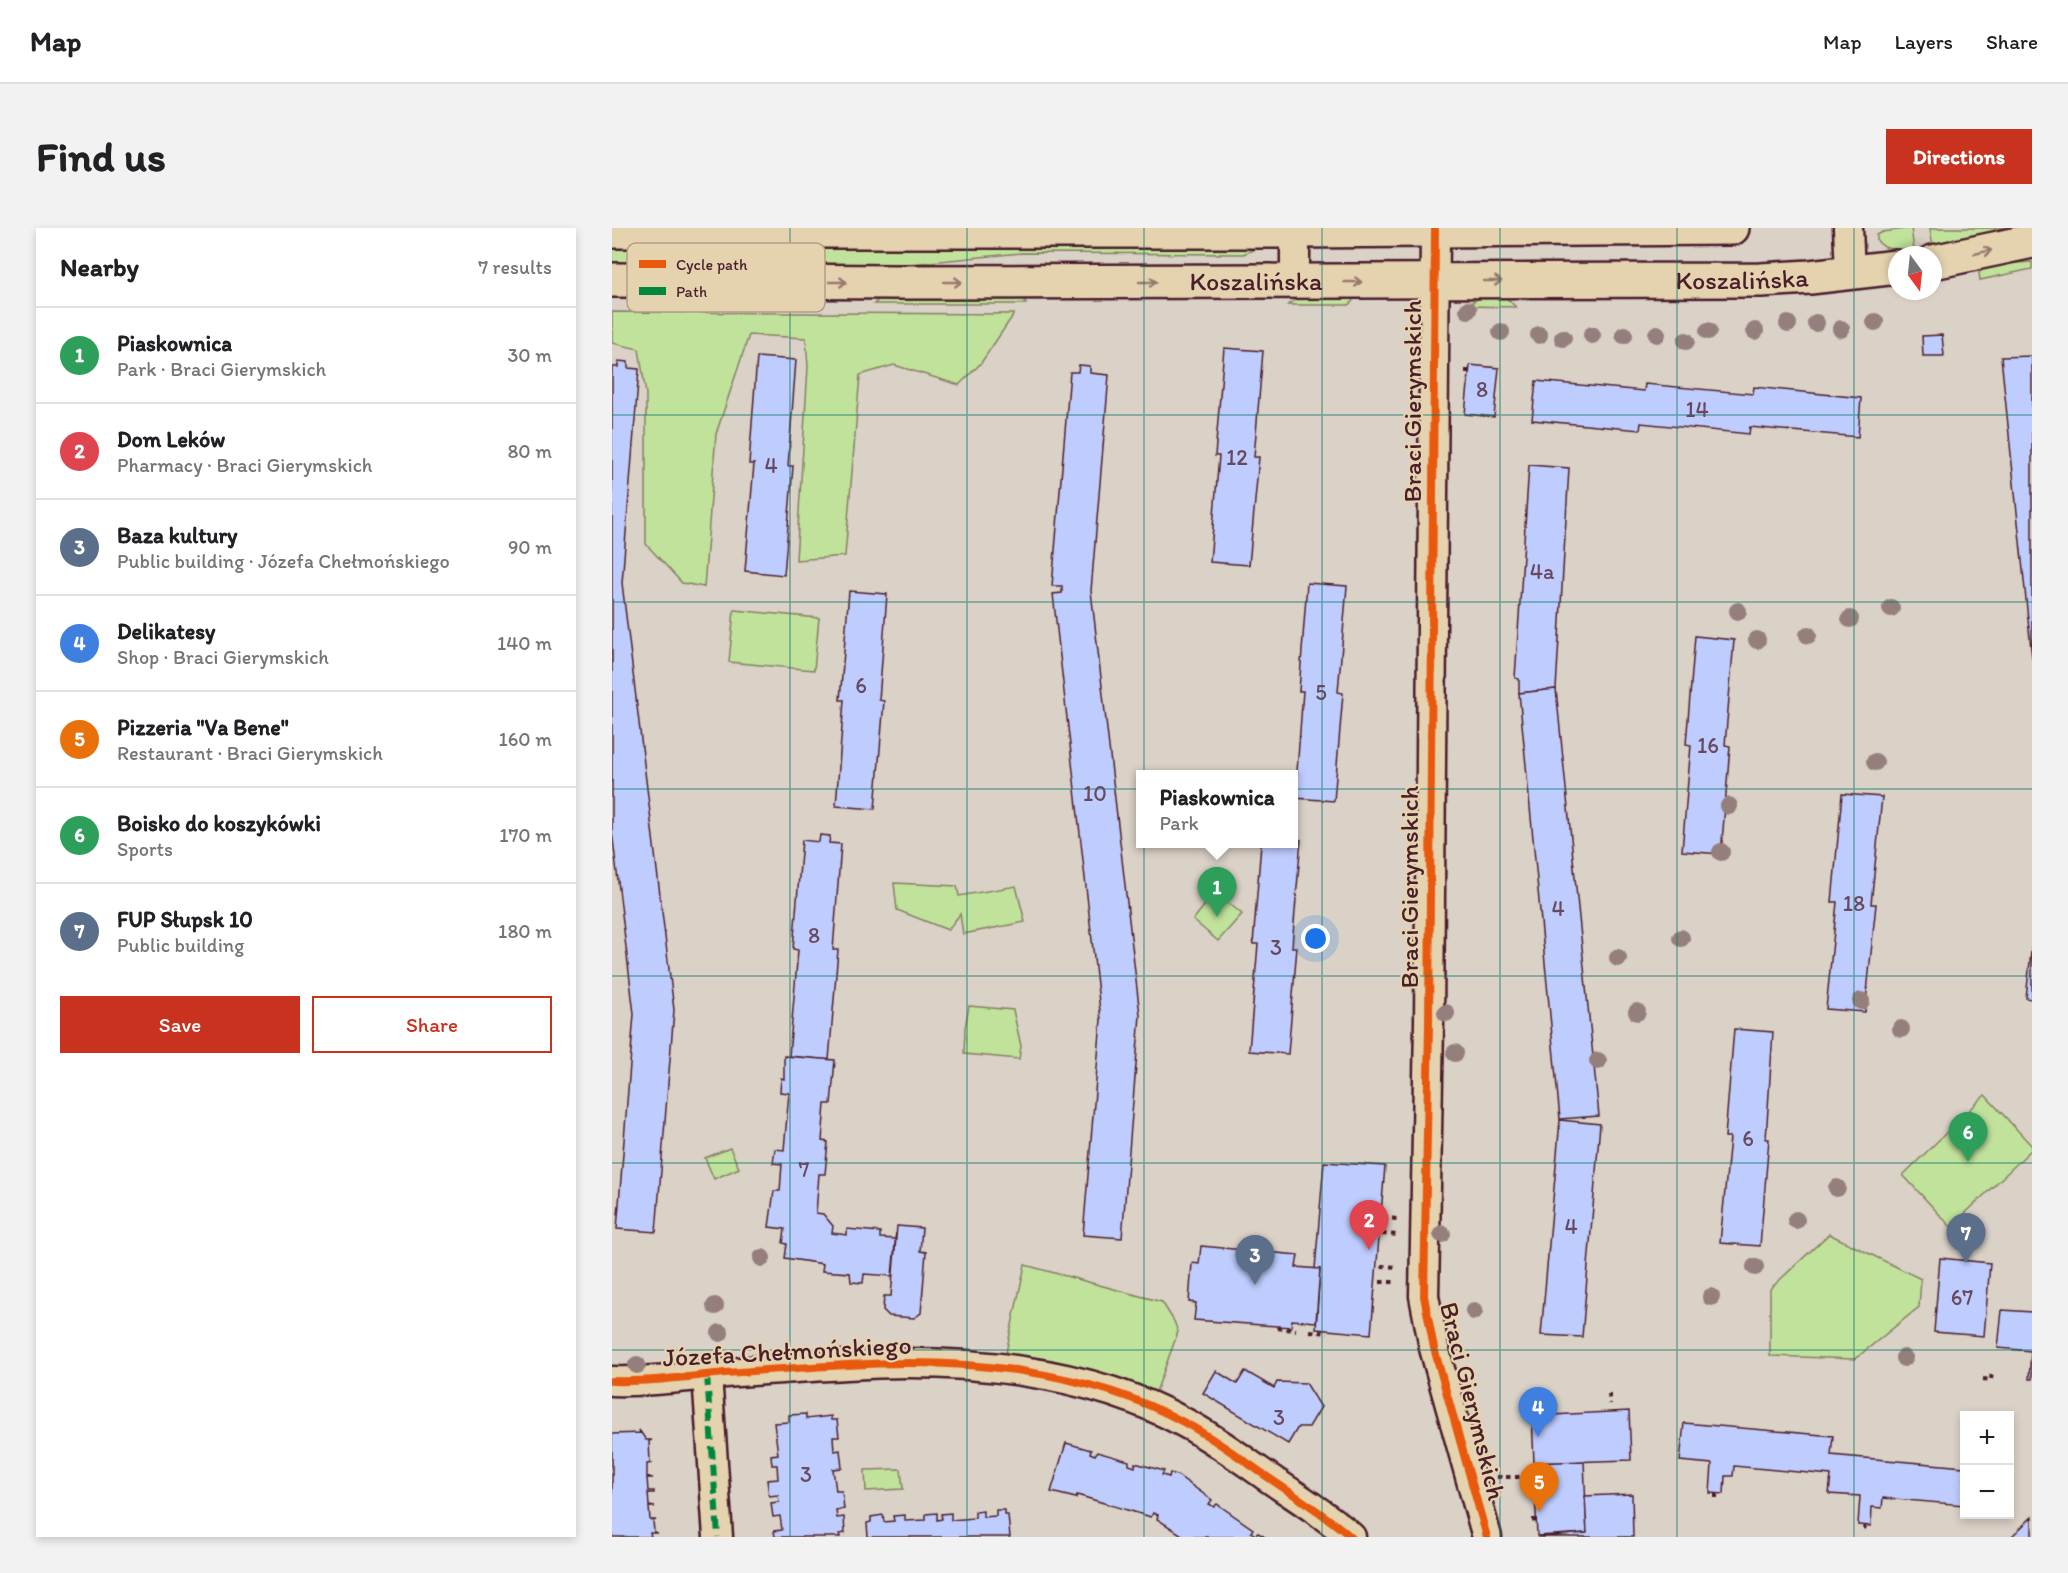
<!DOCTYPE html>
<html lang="en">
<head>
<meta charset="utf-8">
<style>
  body { margin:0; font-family:Itim,sans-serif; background:#f2f2f2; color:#202124 }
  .controls { position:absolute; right:18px; bottom:18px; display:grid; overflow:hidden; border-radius:0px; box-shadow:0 3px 9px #0003 }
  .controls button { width:54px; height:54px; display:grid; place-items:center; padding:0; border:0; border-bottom:2px solid #e0e0e0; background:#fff; color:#202124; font:30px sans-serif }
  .compass { position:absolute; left:1276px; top:18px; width:54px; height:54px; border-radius:50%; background:#fff; box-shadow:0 3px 9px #0003; rotate:165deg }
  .you { position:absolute; left:704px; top:711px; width:21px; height:21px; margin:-15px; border:4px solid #fff; border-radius:50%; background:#1a73e8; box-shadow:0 0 0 9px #1a73e833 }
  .badge { display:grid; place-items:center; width:39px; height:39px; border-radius:50%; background:#c8321e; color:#fff; font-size:20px; font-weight:700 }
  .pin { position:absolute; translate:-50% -50px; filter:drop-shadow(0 2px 3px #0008) }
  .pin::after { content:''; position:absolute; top:32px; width:21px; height:18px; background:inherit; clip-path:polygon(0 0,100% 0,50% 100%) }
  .popup { position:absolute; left:524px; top:542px; width:162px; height:78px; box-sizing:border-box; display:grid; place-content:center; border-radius:0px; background:#fff; filter:drop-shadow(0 2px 4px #0005); font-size:20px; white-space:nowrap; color:#757577 }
  .popup b { font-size:22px; color:#202124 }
  .popup::after { content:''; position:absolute; left:50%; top:100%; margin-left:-12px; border:12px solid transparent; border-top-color:#fff }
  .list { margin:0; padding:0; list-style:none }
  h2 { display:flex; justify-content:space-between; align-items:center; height:78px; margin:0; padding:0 24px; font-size:26px }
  h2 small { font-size:20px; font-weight:400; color:#757577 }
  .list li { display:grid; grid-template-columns:39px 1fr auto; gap:18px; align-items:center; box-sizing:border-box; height:96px; padding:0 24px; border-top:2px solid #e0e0e0 }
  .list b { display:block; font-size:22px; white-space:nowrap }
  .list p { margin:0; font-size:20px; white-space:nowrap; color:#757577 }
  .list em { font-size:20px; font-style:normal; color:#757577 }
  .actions { display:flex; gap:12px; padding:18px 24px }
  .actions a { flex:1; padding:14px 0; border:2px solid #c8321e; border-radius:0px; text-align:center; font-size:21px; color:#c8321e }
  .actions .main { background:#c8321e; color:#fff }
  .map { position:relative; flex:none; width:1420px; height:1309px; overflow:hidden; border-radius:0px }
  header { display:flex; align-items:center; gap:36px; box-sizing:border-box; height:84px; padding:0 30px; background:#fff; border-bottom:2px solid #e0e0e0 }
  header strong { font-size:28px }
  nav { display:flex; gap:33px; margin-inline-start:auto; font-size:21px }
  .intro { display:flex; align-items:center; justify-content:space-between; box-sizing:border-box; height:144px; padding:0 36px }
  h1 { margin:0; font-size:42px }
  .button { padding:15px 27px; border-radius:0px; background:#c8321e; color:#fff; font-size:21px; font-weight:700 }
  main { display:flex; gap:36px; padding:0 36px }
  aside { flex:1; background:#fff; border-radius:0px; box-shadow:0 3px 9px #0003 }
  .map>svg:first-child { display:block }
  .green { fill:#c0e29b; stroke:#858063; stroke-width:1.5 }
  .building { fill:#bfcdfe; stroke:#4a1f2b; stroke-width:1.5 }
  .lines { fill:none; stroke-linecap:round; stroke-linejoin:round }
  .minor-casing { stroke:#4a1f2b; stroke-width:33 }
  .major-casing { stroke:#4a1f2b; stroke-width:38 }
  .path { stroke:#4a1f2b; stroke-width:4; stroke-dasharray:4.5 4.5; stroke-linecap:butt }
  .minor { stroke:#e5d3b0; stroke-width:28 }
  .major { stroke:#e5d3b0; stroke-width:33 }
  .quiet { stroke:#00873e; stroke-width:6; stroke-dasharray:12 6; stroke-linecap:butt }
  .cycleway-casing { stroke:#e5d3b0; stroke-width:11 }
  .cycleway { stroke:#e8590c; stroke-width:8 }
  .tree { fill:#957f7b }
  .oneway { stroke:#98796e }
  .grid { fill:none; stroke:#0f766e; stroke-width:1.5; stroke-opacity:0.55 }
  .labels { text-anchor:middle; stroke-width:4.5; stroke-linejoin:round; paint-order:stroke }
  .number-label { font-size:22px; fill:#674a60 }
  .street-label { font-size:26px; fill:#4a1f2b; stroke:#e5d3b0 }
  .key { fill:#e5d3b0; stroke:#b69d88; stroke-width:1.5 }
  .key-label { font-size:16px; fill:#4a1f2b }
</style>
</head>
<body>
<header>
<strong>Map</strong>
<nav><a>Map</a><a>Layers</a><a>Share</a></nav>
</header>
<div class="intro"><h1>Find us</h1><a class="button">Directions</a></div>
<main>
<aside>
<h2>Nearby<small>7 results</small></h2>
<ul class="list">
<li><span class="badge" style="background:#2e9e5b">1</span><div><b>Piaskownica</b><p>Park · Braci Gierymskich</p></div><em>30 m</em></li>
<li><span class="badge" style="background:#e0444e">2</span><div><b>Dom Leków</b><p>Pharmacy · Braci Gierymskich</p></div><em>80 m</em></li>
<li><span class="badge" style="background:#5c6f8a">3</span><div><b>Baza kultury</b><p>Public building · Józefa Chełmońskiego</p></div><em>90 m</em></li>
<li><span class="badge" style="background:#3f7fe0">4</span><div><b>Delikatesy</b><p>Shop · Braci Gierymskich</p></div><em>140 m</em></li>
<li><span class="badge" style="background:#e8710a">5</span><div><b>Pizzeria &quot;Va Bene&quot;</b><p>Restaurant · Braci Gierymskich</p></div><em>160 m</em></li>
<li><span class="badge" style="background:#2e9e5b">6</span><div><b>Boisko do koszykówki</b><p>Sports</p></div><em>170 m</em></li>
<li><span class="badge" style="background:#5c6f8a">7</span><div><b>FUP Słupsk 10</b><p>Public building</p></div><em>180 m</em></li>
</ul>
<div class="actions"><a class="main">Save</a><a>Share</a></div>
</aside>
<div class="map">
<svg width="1420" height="1309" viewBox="0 0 1420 1309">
  <rect width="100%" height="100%" fill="#dad1c7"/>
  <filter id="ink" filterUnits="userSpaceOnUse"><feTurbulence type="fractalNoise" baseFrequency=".0167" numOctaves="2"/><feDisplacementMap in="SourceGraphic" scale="12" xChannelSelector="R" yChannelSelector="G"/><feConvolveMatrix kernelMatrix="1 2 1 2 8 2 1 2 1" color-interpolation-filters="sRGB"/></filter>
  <g filter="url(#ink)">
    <g class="green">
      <path d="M 1299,0 L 1302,22 C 1291,23 1271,23 1265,12 L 1265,7 L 1271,4 Z"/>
      <path d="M 1318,0 L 1416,0 L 1321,19 Z"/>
      <path d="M 0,13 L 649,19 L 631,26 L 409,25 L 267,39 L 0,38 Z"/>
      <path d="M 1420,34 L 1420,41 L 1368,52 L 1367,45 L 1375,37 Z"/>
      <path d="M 743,67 L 740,74 L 736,77 L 676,77 L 689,68 Z"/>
      <path d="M 269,69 L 406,69 L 413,73 L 414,76 L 262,76 Z"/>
      <path d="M 869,69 L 893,69 L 904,79 L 853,78 Z"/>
      <path d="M 0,84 L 402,86 L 369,135 L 347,157 L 282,137 L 248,147 L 233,328 L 184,332 L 196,139 L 194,110 L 137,107 L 104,206 L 92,359 L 70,355 L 34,316 L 34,166 L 27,121 L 0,115 Z"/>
      <path d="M 122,382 L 207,390 L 202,442 L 117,434 Z"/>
      <path d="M 282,655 L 345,658 L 347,668 L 404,658 L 413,694 L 351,706 L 348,686 L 336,702 L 285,682 Z"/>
      <path d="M 603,664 L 630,686 L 606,713 L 581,692 Z"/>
      <path d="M 357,778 L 401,782 L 409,818 L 407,831 L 352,826 L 353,800 Z"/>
      <path d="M 1373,867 L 1420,918 L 1420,921 L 1339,999 L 1291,947 Z"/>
      <path d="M 118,920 L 127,940 L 102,951 L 93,930 Z"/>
      <path d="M 1217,1006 L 1309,1051 L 1307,1079 L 1243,1131 L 1158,1128 L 1158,1061 Z"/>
      <path d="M 413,1037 L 550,1074 L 562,1093 L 566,1104 L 543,1167 L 393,1129 Z"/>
      <path d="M 289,1241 L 291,1261 L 254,1263 L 253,1242 Z"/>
    </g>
    <g class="building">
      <path d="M 1330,107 L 1332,128 L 1311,128 L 1310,108 Z"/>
      <path d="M 612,120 L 651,123 L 642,229 L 647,229 L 637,337 L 598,334 L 607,228 L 603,228 Z"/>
      <path d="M 1420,128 L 1420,430 L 1389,129 Z"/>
      <path d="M 145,129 L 184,132 L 176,238 L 181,238 L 172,347 L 133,343 L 142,236 L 137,236 Z"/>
      <path d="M 6,133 L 16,134 L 16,140 L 27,141 L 10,355 L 62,782 L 44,1004 L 5,1001 L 22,786 L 0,603 L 0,139 L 6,139 Z"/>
      <path d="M 467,137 L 478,138 L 478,145 L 497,147 L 479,363 L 528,787 L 510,1010 L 471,1007 L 489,792 L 441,366 L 450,365 L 450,358 L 440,358 L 458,144 L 466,144 Z"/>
      <path d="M 858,137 L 887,140 L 882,189 L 853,186 Z"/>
      <path d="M 924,153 L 1032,163 L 1033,156 L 1141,166 L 1142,159 L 1249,170 L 1246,209 L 1138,199 L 1137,206 L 1029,195 L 1028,202 L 920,192 Z"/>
      <path d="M 917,237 L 957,240 L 944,461 L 907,465 L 907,451 L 903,450 Z"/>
      <path d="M 695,355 L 735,358 L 726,464 L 731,465 L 722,573 L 683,570 L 691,463 L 687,463 Z"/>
      <path d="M 237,363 L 275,366 L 267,472 L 272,473 L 263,581 L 224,578 L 232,472 L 228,472 Z"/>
      <path d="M 1083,408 L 1122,412 L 1113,517 L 1118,518 L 1109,626 L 1070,623 L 1079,517 L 1074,516 Z"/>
      <path d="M 944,461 L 987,888 L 948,891 L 907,465 Z"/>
      <path d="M 1230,566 L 1270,569 L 1259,676 L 1264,676 L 1253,784 L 1214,781 L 1225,674 L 1220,674 Z"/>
      <path d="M 208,607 L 218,608 L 217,615 L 229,616 L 221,722 L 226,722 L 217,832 L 177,828 L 186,722 L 181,721 L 190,612 L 207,614 Z"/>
      <path d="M 682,611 L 689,612 L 680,719 L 685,719 L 676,826 L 637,823 L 646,716 L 641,716 L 649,616 L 682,616 Z"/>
      <path d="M 1420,715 L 1420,771 L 1414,770 Z"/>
      <path d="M 1122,801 L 1161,804 L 1154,911 L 1157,911 L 1148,1018 L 1108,1015 L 1118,909 L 1113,909 Z"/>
      <path d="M 172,828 L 223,832 L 219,876 L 213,876 L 210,913 L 216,914 L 213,946 L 207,946 L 204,985 L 211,986 L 221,998 L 220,1005 L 235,1007 L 235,1001 L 268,1004 L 268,1010 L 283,1011 L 284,1005 L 280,1048 L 252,1046 L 251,1055 L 239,1054 L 238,1045 L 210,1043 L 211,1036 L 173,1030 L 175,1016 L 171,1015 L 173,1001 L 157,999 L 162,963 L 168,963 L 170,936 L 161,935 L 163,921 L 172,922 L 177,865 L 168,864 L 169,850 L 172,851 Z"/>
      <path d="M 948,892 L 988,896 L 970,1109 L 929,1107 Z"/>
      <path d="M 712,934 L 773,938 L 759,1106 L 704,1101 L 708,1041 L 703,1041 Z"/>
      <path d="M 285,998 L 310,1000 L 308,1023 L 314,1024 L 309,1085 L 302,1090 L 277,1088 L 271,1082 L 272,1068 L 279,1068 Z"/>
      <path d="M 589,1018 L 686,1027 L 684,1039 L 708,1041 L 704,1094 L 680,1092 L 679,1099 L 582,1092 L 584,1075 L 577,1074 L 580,1035 L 587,1036 Z"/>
      <path d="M 1328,1030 L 1378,1035 L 1372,1108 L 1322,1104 Z"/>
      <path d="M 1390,1082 L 1420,1084 L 1420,1151 L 1417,1151 L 1419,1123 L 1386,1120 Z"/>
      <path d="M 604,1143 L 625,1156 L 633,1143 L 662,1160 L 665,1154 L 694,1155 L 709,1179 L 697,1199 L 686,1199 L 676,1216 L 591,1165 Z"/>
      <path d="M 1017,1183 L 1019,1232 L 922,1235 L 920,1188 Z"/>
      <path d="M 194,1186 L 194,1191 L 219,1188 L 219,1192 L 225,1192 L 227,1209 L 221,1209 L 222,1223 L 228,1222 L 230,1240 L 221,1241 L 224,1263 L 230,1263 L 232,1281 L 224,1282 L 225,1290 L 232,1289 L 233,1305 L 227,1306 L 228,1309 L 163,1309 L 162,1303 L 170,1302 L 168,1288 L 161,1289 L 159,1275 L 167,1274 L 166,1267 L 157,1268 L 155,1252 L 166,1251 L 165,1237 L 160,1237 L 159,1227 L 166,1226 L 162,1195 L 177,1194 L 177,1187 Z"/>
      <path d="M 1072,1195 L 1221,1208 L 1219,1227 L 1352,1239 L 1352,1277 L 1271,1270 L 1270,1280 L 1260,1279 L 1259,1298 L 1246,1297 L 1248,1268 L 1217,1266 L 1219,1247 L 1122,1238 L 1121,1248 L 1113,1248 L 1112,1266 L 1098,1265 L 1100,1236 L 1068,1233 Z"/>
      <path d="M 27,1202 L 34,1212 L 40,1212 L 37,1213 L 38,1235 L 41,1235 L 35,1236 L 35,1249 L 41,1250 L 35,1250 L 36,1263 L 42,1263 L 42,1265 L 36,1265 L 37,1278 L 43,1279 L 37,1279 L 38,1292 L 44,1292 L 41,1293 L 42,1304 L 45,1305 L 38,1305 L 39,1309 L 0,1309 L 0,1206 L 28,1205 Z"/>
      <path d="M 454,1215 L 479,1222 L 478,1225 L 483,1227 L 485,1224 L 517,1233 L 517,1237 L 523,1239 L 523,1235 L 552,1243 L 550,1247 L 557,1249 L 558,1245 L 565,1247 L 600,1272 L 597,1276 L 602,1279 L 605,1276 L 641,1301 L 639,1304 L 643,1307 L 646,1305 L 653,1309 L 573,1309 L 545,1291 L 546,1287 L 541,1285 L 539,1289 L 465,1267 L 464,1270 L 439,1264 Z"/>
      <path d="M 972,1233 L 975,1305 L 925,1308 L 922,1235 Z"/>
      <path d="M 1020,1266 L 1021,1309 L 925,1309 L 975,1305 L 973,1268 Z"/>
      <path d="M 384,1282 L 393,1282 L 393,1287 L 396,1287 L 398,1309 L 256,1309 L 255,1295 L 259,1294 L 259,1289 L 271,1287 L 272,1294 L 282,1293 L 281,1288 L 293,1287 L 293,1293 L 314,1292 L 314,1286 L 325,1285 L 325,1292 L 330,1291 L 329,1286 L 339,1285 L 339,1292 L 363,1290 L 363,1284 L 371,1283 L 371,1289 L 384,1288 Z"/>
      <path d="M 1420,1289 L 1420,1309 L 1399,1309 Z"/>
    </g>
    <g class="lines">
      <defs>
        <g id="minor">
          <path d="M 1236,0 L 1238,45"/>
          <path d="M 823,2 L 817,796 L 812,1068 L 822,1120 L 875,1309"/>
          <path d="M 683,54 L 683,0"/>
          <path d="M 95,1147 L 106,1309"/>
          <path d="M 0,1153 C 38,1154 76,1149 113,1145 C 154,1142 195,1139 235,1137 C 347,1130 475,1140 575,1196 C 603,1211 628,1230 654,1248 C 683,1268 713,1286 739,1309"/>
        </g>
        <g id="major">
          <path d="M 0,3 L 683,3 L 1120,0"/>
          <path d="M 1321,34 L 1420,13"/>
          <path id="s1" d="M 0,52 L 283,54 L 1149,52 L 1198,49 L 1285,39"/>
        </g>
      </defs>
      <use href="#minor" class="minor-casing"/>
      <use href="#major" class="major-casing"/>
      <g class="path">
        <path d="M 853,143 L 858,143"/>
        <path d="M 771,990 L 786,991"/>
        <path d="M 770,1006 L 788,1007"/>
        <path d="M 769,1038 L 786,1039"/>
        <path d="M 768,1054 L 785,1054"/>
        <path d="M 665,1100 L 684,1102"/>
        <path d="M 698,1103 L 716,1105"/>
        <path d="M 1371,1151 L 1379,1152 L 1380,1143"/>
        <path d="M 997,1166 L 998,1176"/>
        <path d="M 885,1249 L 915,1249"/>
        <path d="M 1104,1270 L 1104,1266"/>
        <path d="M 922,1290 L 922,1297"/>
        <path d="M 1252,1301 L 1253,1298"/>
      </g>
      <use href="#minor" class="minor"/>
      <use href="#major" class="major"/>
      <path class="quiet" d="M 95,1147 L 106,1309"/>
      <defs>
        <g id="cycleway">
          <path d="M 823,2 L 817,796 L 812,1068 L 822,1120 L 875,1309"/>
          <path d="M 0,1153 C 38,1154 76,1149 113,1145 C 154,1142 195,1139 235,1137 C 347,1130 475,1140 575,1196 C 603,1211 628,1230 654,1248 C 683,1268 713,1286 739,1309"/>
        </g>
      </defs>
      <use href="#cycleway" class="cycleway-casing"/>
      <use href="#cycleway" class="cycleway"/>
    </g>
    <g class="tree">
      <circle cx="856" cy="82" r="9"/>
      <circle cx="1263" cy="94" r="9"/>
      <circle cx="1204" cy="95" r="9"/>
      <circle cx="1176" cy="96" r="9"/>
      <circle cx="1229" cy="101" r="9"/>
      <circle cx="1096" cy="103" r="9"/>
      <circle cx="1143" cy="103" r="9"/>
      <circle cx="889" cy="104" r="9"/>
      <circle cx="1045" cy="106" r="9"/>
      <circle cx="927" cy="107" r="9"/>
      <circle cx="980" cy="107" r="9"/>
      <circle cx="1012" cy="107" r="9"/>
      <circle cx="951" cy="110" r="9"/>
      <circle cx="1074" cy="113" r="9"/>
      <circle cx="1279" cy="380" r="9"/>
      <circle cx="1126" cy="383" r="9"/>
      <circle cx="1238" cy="391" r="9"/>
      <circle cx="1196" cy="407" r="9"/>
      <circle cx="1145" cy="412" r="9"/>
      <circle cx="1263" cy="534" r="9"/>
      <circle cx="1117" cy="578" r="9"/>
      <circle cx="1109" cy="624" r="9"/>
      <circle cx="1069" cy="710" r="9"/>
      <circle cx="1006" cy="730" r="9"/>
      <circle cx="1249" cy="773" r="9"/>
      <circle cx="1025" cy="784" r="9"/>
      <circle cx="834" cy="785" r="9"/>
      <circle cx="1289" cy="801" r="9"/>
      <circle cx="843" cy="825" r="9"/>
      <circle cx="986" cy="833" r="9"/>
      <circle cx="1225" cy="960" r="9"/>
      <circle cx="1184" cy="992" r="9"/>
      <circle cx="830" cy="1006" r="9"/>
      <circle cx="150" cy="1030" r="9"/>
      <circle cx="1143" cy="1039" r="9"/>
      <circle cx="1099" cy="1069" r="9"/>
      <circle cx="103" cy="1078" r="9"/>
      <circle cx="862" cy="1083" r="9"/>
      <circle cx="108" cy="1105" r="9"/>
      <circle cx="1292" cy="1130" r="9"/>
      <circle cx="25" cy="1137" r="9"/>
    </g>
    <defs><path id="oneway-shaft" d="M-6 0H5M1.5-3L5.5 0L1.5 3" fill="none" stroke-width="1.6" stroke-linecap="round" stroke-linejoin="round" transform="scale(1.5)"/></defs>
    <g class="oneway">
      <use href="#oneway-shaft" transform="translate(1371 24) rotate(-13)"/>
      <use href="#oneway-shaft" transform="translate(881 53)"/>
      <use href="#oneway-shaft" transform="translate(226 54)"/>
      <use href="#oneway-shaft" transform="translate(341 54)"/>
      <use href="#oneway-shaft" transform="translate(536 54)"/>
      <use href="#oneway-shaft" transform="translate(741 54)"/>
    </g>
  </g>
  <path class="grid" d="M 178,0 L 178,1309M 355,0 L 355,1309M 532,0 L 532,1309M 710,0 L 710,1309M 888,0 L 888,1309M 1065,0 L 1065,1309M 1242,0 L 1242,1309M 0,187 L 1420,187M 0,374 L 1420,374M 0,561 L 1420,561M 0,748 L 1420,748M 0,935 L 1420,935M 0,1122 L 1420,1122"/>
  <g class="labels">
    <g class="number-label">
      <text x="870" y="169">8</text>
      <text x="1085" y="189">14</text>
      <text x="625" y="237">12</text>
      <text x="159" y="245">4</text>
      <text x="930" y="351">4a</text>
      <text x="249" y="465">6</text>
      <text x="709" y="472">5</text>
      <text x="1096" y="525">16</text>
      <text x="483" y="573">10</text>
      <text x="1242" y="683">18</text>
      <text x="946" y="688">4</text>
      <text x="202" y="715">8</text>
      <text x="664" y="727">3</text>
      <text x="1136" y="918">6</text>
      <text x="192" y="949">7</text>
      <text x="959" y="1006">4</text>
      <text x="1350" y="1077">67</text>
      <text x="667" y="1197">3</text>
      <text x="194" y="1254">3</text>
    </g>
    <g class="street-label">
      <text dy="9" stroke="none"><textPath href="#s1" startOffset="1130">Koszalińska</textPath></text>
      <text dy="9" stroke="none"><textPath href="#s1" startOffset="644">Koszalińska</textPath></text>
      <text transform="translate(800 173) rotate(-90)" y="9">Braci Gierymskich</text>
      <text transform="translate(797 659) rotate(-90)" y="9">Braci Gierymskich</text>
      <text transform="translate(175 1123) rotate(-3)" y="9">Józefa Chełmońskiego</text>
      <text transform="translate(861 1173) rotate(76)" y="9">Braci Gierymskich</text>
    </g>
  </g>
  <rect x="15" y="15" width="198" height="69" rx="9" class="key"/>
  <rect x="27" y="32" width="27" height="8" fill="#e8590c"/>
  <rect x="27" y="59" width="27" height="8" fill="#00873e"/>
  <g class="key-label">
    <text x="64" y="42">Cycle path</text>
    <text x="64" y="69">Path</text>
  </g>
</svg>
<div class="controls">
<button>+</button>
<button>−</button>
</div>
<svg class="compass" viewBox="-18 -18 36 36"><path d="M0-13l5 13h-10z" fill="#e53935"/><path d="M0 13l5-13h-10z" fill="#757577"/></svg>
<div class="you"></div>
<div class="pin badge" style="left:605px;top:689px;background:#2e9e5b">1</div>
<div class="popup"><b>Piaskownica</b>Park</div>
<div class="pin badge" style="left:757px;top:1022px;background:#e0444e">2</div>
<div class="pin badge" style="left:643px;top:1057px;background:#5c6f8a">3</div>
<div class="pin badge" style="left:926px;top:1209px;background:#3f7fe0">4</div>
<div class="pin badge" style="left:927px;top:1284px;background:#e8710a">5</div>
<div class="pin badge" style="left:1356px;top:934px;background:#2e9e5b">6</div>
<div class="pin badge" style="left:1354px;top:1035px;background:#5c6f8a">7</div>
</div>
</main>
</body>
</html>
